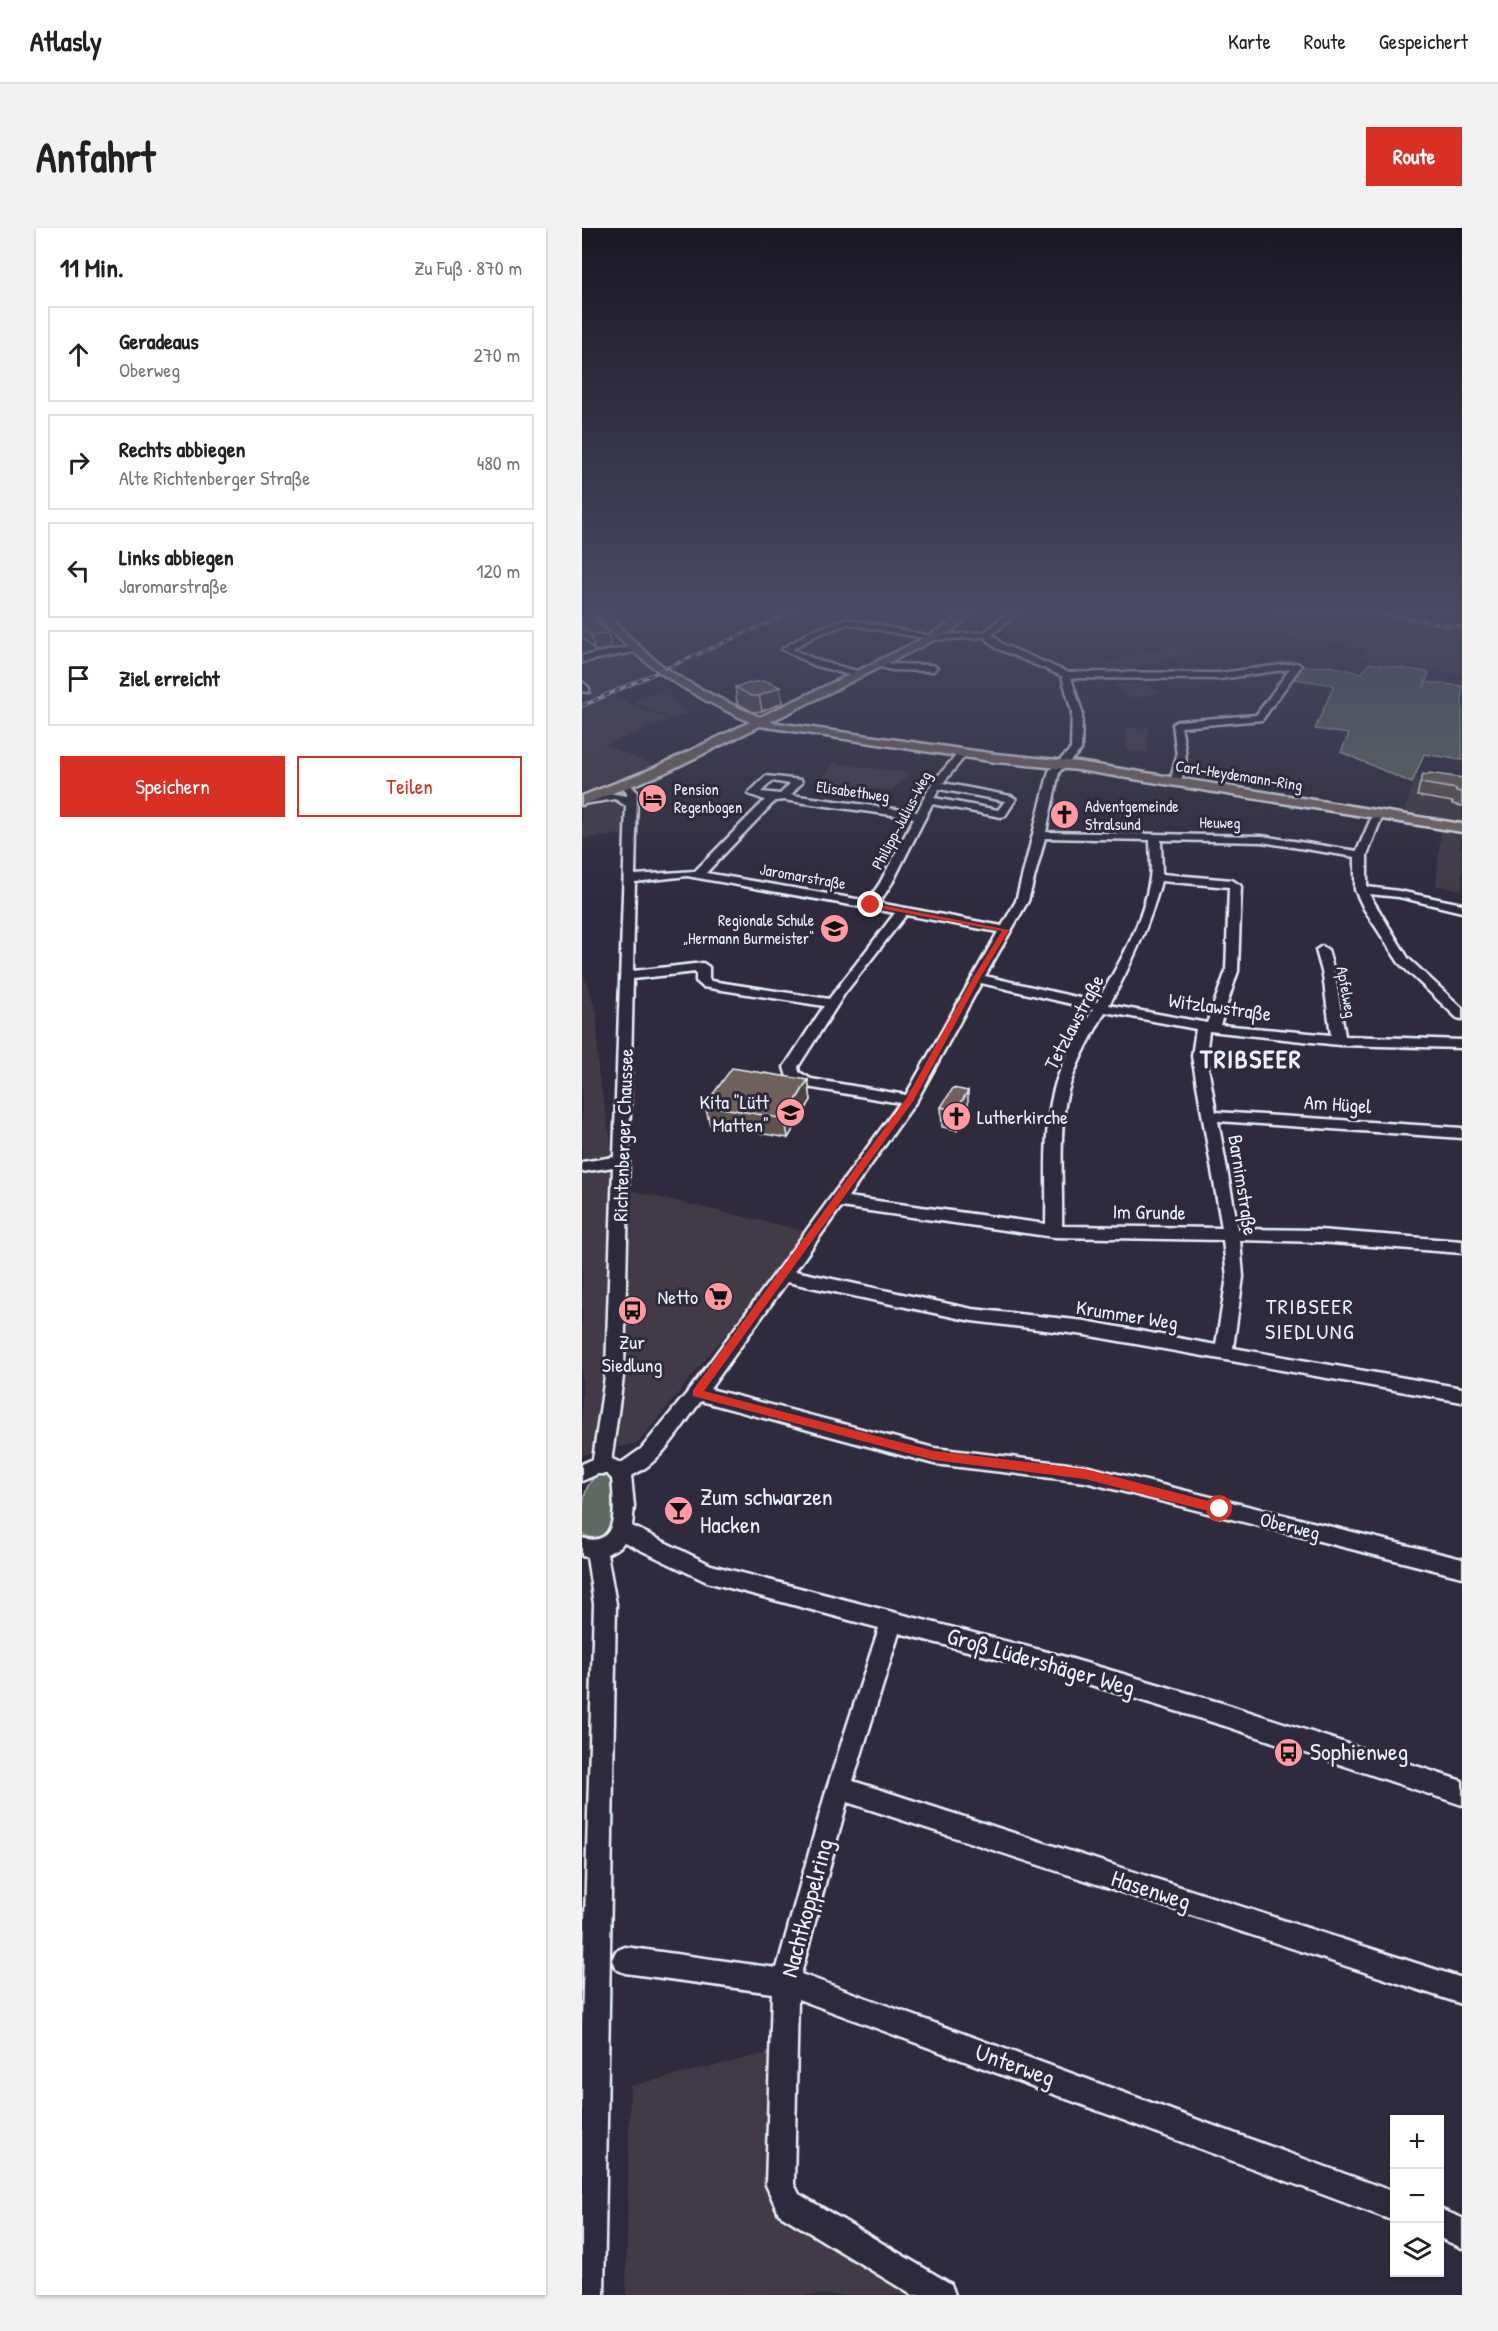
<!DOCTYPE html>
<html lang="de">
<head>
<meta charset="utf-8">
<style>
  body { margin:0; font-family:"Patrick Hand",sans-serif; background:#f2f2f2; color:#202124 }
  .controls { position:absolute; right:18px; bottom:18px; display:grid; overflow:hidden; border-radius:0px; box-shadow:0 2px 4px #0004 }
  .controls button { width:54px; height:54px; display:grid; place-items:center; padding:0; border:0; border-bottom:2px solid #e0e0e0; background:#fff; color:#202124; font:30px sans-serif }
  .stop { position:absolute; width:18px; height:18px; margin:-14px; border:4px solid #d93025; border-radius:50%; background:#fff }
  .stop.end { background:#d93025; border-color:#fff; box-shadow:0 2px 6px #0008 }
  .list { margin:0; padding:0; list-style:none }
  h2 { display:flex; justify-content:space-between; align-items:center; height:78px; margin:0; padding:0 24px; font-size:26px }
  h2 small { font-size:20px; font-weight:400; color:#757577 }
  .list li { display:grid; grid-template-columns:39px 1fr auto; gap:18px; align-items:center; box-sizing:border-box; height:96px; margin:0 12px 12px; padding:0 12px; border:2px solid #e0e0e0; border-radius:0px }
  .list b { display:block; font-size:22px; white-space:nowrap }
  .list p { margin:0; font-size:20px; white-space:nowrap; color:#757577 }
  .list em { font-size:20px; font-style:normal; color:#757577 }
  .actions { display:flex; gap:12px; padding:18px 24px }
  .actions a { flex:1; padding:14px 0; border:2px solid #d93025; border-radius:0px; text-align:center; font-size:21px; color:#d93025 }
  .actions .main { background:#d93025; color:#fff }
  .icon { flex:none; width:33px; height:33px; fill:none; stroke:currentColor; stroke-width:2; stroke-linecap:round; stroke-linejoin:round }
  .map { position:relative; flex:none; width:880px; height:2067px; overflow:hidden; border-radius:0px }
  header { display:flex; align-items:center; gap:36px; box-sizing:border-box; height:84px; padding:0 30px; background:#fff; border-bottom:2px solid #e0e0e0 }
  header strong { font-size:28px }
  nav { display:flex; gap:33px; margin-inline-start:auto; font-size:21px }
  .intro { display:flex; align-items:center; justify-content:space-between; box-sizing:border-box; height:144px; padding:0 36px }
  h1 { margin:0; font-size:42px }
  .button { padding:15px 27px; border-radius:0px; background:#d93025; color:#fff; font-size:21px; font-weight:700 }
  main { display:flex; gap:36px; padding:0 36px }
  aside { flex:1; background:#fff; border-radius:0px; box-shadow:0 2px 4px #0004 }
  .map>svg:first-child { display:block }
  .built { fill:#423a46 }
  .green { fill:#5f695e; stroke:#a4adab; stroke-width:1.5 }
  .lines { fill:none; stroke-linecap:round; stroke-linejoin:round }
  .minor-casing { stroke:#e8f1f8; stroke-width:5 }
  .major-casing { stroke:#e8f1f8; stroke-width:5 }
  .minor { fill:#2f2a3d; fill-rule:evenodd }
  .major { fill:#776864; fill-rule:evenodd }
  .rail-casing { stroke:#e8f1f8; stroke-width:4 }
  .rail { stroke:#2f2a3d; stroke-width:2; stroke-dasharray:6; stroke-linecap:butt }
  .wall { fill:#5f534f; stroke:#e8f1f8; stroke-width:1.5 }
  .shaded-wall { fill:#4e4340; stroke:#e8f1f8; stroke-width:1.5 }
  .building { fill:#6f605c; stroke:#e8f1f8; stroke-width:1.5 }
  .route { fill:#d93025 }
  .labels { text-anchor:middle; stroke-width:6; stroke-linejoin:round; paint-order:stroke }
  .far-street-label { font-size:16px; fill:#e8f1f8; stroke:#2f2a3d }
  .far-poi-label { font-size:16px; fill:#e8f1f8; stroke:#2f2a3d; text-anchor:start }
  .street-label { font-size:20px; fill:#e8f1f8; stroke:#2f2a3d }
  .poi-label { font-size:20px; fill:#e8f1f8; stroke:#2f2a3d; text-anchor:end }
  .quarter-label { font-size:22px; letter-spacing:1.5px; fill:#e8f1f8; stroke:#2f2a3d }
  .near-poi-label { font-size:24px; fill:#e8f1f8; stroke:#2f2a3d; text-anchor:start }
  .near-street-label { font-size:24px; fill:#e8f1f8; stroke:#2f2a3d }
  .district-label { font-size:26px; font-weight:bold; letter-spacing:1.5px; fill:#e8f1f8; stroke:#2f2a3d }
</style>
</head>
<body>
<header>
<strong>Atlasly</strong>
<nav><a>Karte</a><a>Route</a><a>Gespeichert</a></nav>
</header>
<div class="intro"><h1>Anfahrt</h1><a class="button">Route</a></div>
<main>
<aside>
<h2>11 Min.<small>Zu Fuß · 870 m</small></h2>
<ul class="list">
<li><svg class="icon" aria-label="ahead" viewBox="0 0 24 24"><path d="M12 20V5M6 11l6-6 6 6"/></svg><div><b>Geradeaus</b><p>Oberweg</p></div><em>270 m</em></li>
<li><svg class="icon" aria-label="right" viewBox="0 0 24 24"><path d="M7 20v-9h11M14 6l5 5-5 5"/></svg><div><b>Rechts abbiegen</b><p>Alte Richtenberger Straße</p></div><em>480 m</em></li>
<li><svg class="icon" aria-label="left" viewBox="0 0 24 24"><path d="M17 20v-9H6M10 6l-5 5 5 5"/></svg><div><b>Links abbiegen</b><p>Jaromarstraße</p></div><em>120 m</em></li>
<li><svg class="icon" aria-label="arrive" viewBox="0 0 24 24"><path d="M6 21V4h12l-3 4 3 4H6"/></svg><div><b>Ziel erreicht</b></div></li>
</ul>
<div class="actions"><a class="main">Speichern</a><a>Teilen</a></div>
</aside>
<div class="map">
<svg width="880" height="2067" viewBox="0 0 880 2067">
  <rect width="100%" height="100%" fill="#2f2a3d"/>
  <filter id="ink" filterUnits="userSpaceOnUse"><feTurbulence type="fractalNoise" baseFrequency=".0167" numOctaves="2"/><feDisplacementMap in="SourceGraphic" scale="12" xChannelSelector="R" yChannelSelector="G"/><feConvolveMatrix kernelMatrix="1 2 1 2 8 2 1 2 1" color-interpolation-filters="sRGB"/></filter>
  <g filter="url(#ink)">
    <g class="built">
      <path d="M 212,380 L 221,380 L 87,440 L 85,439 Z"/>
      <path d="M 613,380 L 848,380 L 880,385 L 880,446 L 778,431 L 782,420 L 596,392 Z"/>
      <path d="M 0,383 L 38,419 L 74,447 L 30,468 L 88,491 L 23,517 L 73,537 L 0,568 Z"/>
      <path d="M 590,417 L 611,426 L 531,444 L 522,435 Z"/>
      <path d="M 561,453 L 579,465 L 549,470 L 532,457 Z"/>
      <path d="M 78,464 L 95,474 L 92,476 L 108,485 L 90,491 L 51,473 Z"/>
      <path d="M 544,500 L 566,500 L 565,525 L 545,523 Z"/>
      <path d="M 252,535 L 328,545 L 310,563 L 237,554 Z"/>
      <path d="M 833,552 L 880,559 L 880,596 L 821,586 Z"/>
      <path d="M 24,571 L 40,572 L 42,606 L 0,611 L 0,578 Z"/>
      <path d="M 859,601 L 880,605 L 878,621 L 880,622 L 880,662 L 854,658 Z"/>
      <path d="M 0,742 L 15,785 L 16,844 L 38,960 L 226,1004 L 56,1215 L 0,1227 Z"/>
      <path d="M 186,1825 L 190,1964 L 340,2067 L 44,2067 L 48,1858 Z"/>
    </g>
    <g class="green">
      <path d="M 787,435 L 847,444 L 842,460 L 843,454 L 880,458 L 880,532 L 842,526 L 830,555 L 759,524 L 767,506 L 733,501 L 752,457 L 712,451 L 720,439 L 747,438 L 780,445 Z"/>
      <path d="M 16,1247 L 25,1248 L 30,1253 C 31,1270 39,1302 18,1309 C 11,1311 5,1309 0,1305 C 0,1284 0,1255 16,1247 Z"/>
    </g>
    <g class="lines">
      <defs>
        <g id="minor">
          <path d="M 432,380 L 441,380 L 410,406 L 420,416 L 485,444 L 638,445 L 715,435 L 719,438 L 680,492 L 599,499 C 603,519 608,537 597,556 L 593,557 L 588,554 L 595,528 L 591,496 L 596,493 L 674,487 L 708,441 L 638,451 L 489,450 L 500,484 L 499,522 L 477,544 L 464,604 L 680,608 L 775,623 L 791,586 L 796,583 L 801,586 L 785,627 L 785,659 L 817,663 L 880,676 L 880,684 L 817,669 L 787,666 L 826,730 L 880,780 L 880,791 L 875,790 L 817,735 L 782,681 L 773,662 L 773,629 L 680,614 L 579,612 L 580,646 L 650,652 L 659,658 L 656,743 L 638,797 L 749,807 L 741,747 L 734,722 L 740,718 L 746,722 L 753,747 L 763,808 L 880,812 L 880,820 L 757,817 L 627,803 L 624,828 L 634,884 L 880,900 L 880,910 L 636,893 L 656,1001 L 737,1002 L 880,1013 L 880,1025 L 737,1014 L 658,1012 L 661,1049 L 651,1120 L 880,1160 L 880,1174 L 503,1107 L 390,1093 L 205,1054 L 128,1161 L 352,1220 L 503,1238 L 880,1331 L 880,1349 L 503,1254 L 352,1236 L 119,1173 C 99,1199 80,1235 49,1248 L 52,1278 L 50,1298 L 129,1337 L 473,1426 L 643,1476 L 880,1553 L 880,1577 L 643,1498 L 473,1446 L 317,1405 L 271,1553 L 880,1750 L 880,1776 L 265,1574 L 219,1746 L 812,1964 L 812,1993 L 216,1771 L 212,1956 L 217,1966 L 369,2056 L 373,2067 L 330,2067 L 197,1986 L 184,1957 L 190,1765 L 43,1745 L 34,1741 L 30,1732 L 34,1723 L 43,1719 L 195,1740 L 245,1560 L 297,1400 L 125,1354 L 42,1314 L 38,1319 L 25,1326 L 34,1376 L 22,2067 L 0,2067 L 0,1795 L 12,1376 L 5,1329 L 0,1328 L 0,1310 C 39,1321 32,1274 30,1251 L 25,1246 L 16,1246 L 0,1253 L 0,1236 L 11,1231 L 24,1142 L 31,939 L 0,944 L 0,934 L 32,929 L 44,578 L 33,571 L 1,576 L 0,570 L 27,565 L 45,568 L 45,565 L 38,557 L 47,555 L 55,564 L 53,647 L 113,643 L 183,572 L 166,566 L 184,548 L 219,552 L 220,554 L 209,567 L 335,584 L 350,555 L 378,523 L 384,523 L 384,527 L 361,555 L 429,568 L 434,571 L 423,588 L 419,589 L 350,576 L 310,655 L 297,675 L 420,698 L 434,673 L 467,543 L 489,521 L 490,484 L 480,448 L 414,420 L 403,409 L 351,412 L 266,396 L 235,407 L 210,421 L 237,433 L 278,444 L 279,446 L 275,449 L 231,437 L 200,421 L 229,403 L 265,391 L 349,408 L 403,404 ZM 190,553 L 208,556 L 198,566 L 179,564 ZM 357,561 L 423,573 L 416,582 L 352,570 ZM 201,572 L 332,590 L 298,655 L 286,673 L 124,645 L 193,573 ZM 463,610 L 568,612 C 568,624 570,638 568,650 C 562,694 537,736 515,774 L 403,748 L 446,673 ZM 105,648 L 313,685 L 247,771 L 129,753 L 127,751 L 127,739 L 121,735 L 51,743 L 53,654 ZM 579,653 L 647,659 L 644,743 L 625,795 L 527,777 C 549,737 568,697 579,653 ZM 324,687 L 416,704 L 324,867 L 229,851 L 217,844 L 216,839 L 263,765 ZM 114,744 L 114,753 L 121,759 L 242,778 L 202,839 L 205,849 L 225,859 L 318,875 L 109,1160 L 59,1221 L 39,1235 L 30,1231 L 30,1227 L 42,1142 L 51,751 ZM 399,755 L 511,781 C 496,808 478,835 471,865 C 461,907 465,954 464,996 L 266,969 L 335,872 ZM 523,784 L 614,801 L 610,828 L 640,1000 L 480,998 C 481,960 476,898 486,863 C 494,835 509,810 523,784 ZM 259,979 L 472,1009 L 641,1012 L 645,1049 L 634,1117 L 503,1093 L 390,1081 L 213,1043 Z"/>
          <path d="M 863,380 L 880,380 L 880,384 Z"/>
          <path d="M 54,418 L 57,419 L 57,423 L 0,434 L 0,428 Z"/>
          <path d="M 298,433 L 310,436 L 351,437 L 355,440 L 351,443 L 310,442 L 295,438 L 294,436 Z"/>
          <path d="M 0,454 L 7,460 L 7,464 L 0,463 Z"/>
          <path d="M 858,1981 L 880,1990 L 880,2020 L 858,2010 Z"/>
        </g>
        <path id="major" d="M 8,380 L 19,380 C 42,403 64,428 91,445 C 119,463 148,476 178,489 C 238,461 298,433 357,402 C 371,394 379,380 396,380 L 370,403 L 188,494 L 414,526 L 496,534 L 880,596 L 880,604 L 496,542 L 414,534 L 178,498 L 80,546 L 0,577 L 0,568 L 72,540 L 168,494 C 103,464 55,436 8,380 Z"/>
      </defs>
      <use href="#minor" class="minor-casing"/>
      <use href="#major" class="major-casing"/>
      <use href="#minor" class="minor"/>
      <use href="#major" class="major"/>
      <defs>
        <g id="rail">
          <path d="M 761,380 L 880,399"/>
          <path d="M 0,478 L 219,380"/>
        </g>
      </defs>
      <use href="#rail" class="rail-casing"/>
      <use href="#rail" class="rail"/>
    </g>
    <g class="wall">
      <path d="M 0,389 L 29,420 L 13,423 L 0,409 Z"/>
      <path d="M 153,459 L 198,459 L 200,475 L 180,483 L 171,484 L 155,475 Z"/>
      <path d="M 846,547 L 880,550 L 880,578 L 870,576 L 871,574 L 835,568 L 838,555 Z"/>
      <path d="M 226,852 L 229,872 L 206,910 L 128,897 L 123,877 Z"/>
      <path d="M 359,879 L 386,882 L 375,902 L 360,899 Z"/>
    </g>
    <g class="shaded-wall">
      <path d="M 26,405 L 29,420 L 13,423 L 9,408 Z"/>
      <path d="M 198,459 L 200,475 L 180,483 L 177,468 Z"/>
      <path d="M 226,852 L 229,872 L 206,910 L 203,891 Z"/>
      <path d="M 386,863 L 386,882 L 375,902 L 374,883 Z"/>
    </g>
    <g class="building">
      <path d="M 9,388 L 26,405 L 9,408 L 0,399 L 0,389 Z"/>
      <path d="M 184,453 L 198,459 L 177,468 L 169,468 L 153,459 L 173,454 Z"/>
      <path d="M 847,545 L 880,550 L 880,564 L 874,563 L 874,561 L 838,555 L 841,546 L 846,547 Z"/>
      <path d="M 150,840 L 226,852 L 203,891 L 123,877 Z"/>
      <path d="M 371,860 L 386,863 L 374,883 L 359,879 Z"/>
    </g>
  </g>
  <linearGradient id="sky" x2="0" y2="1"><stop stop-color="#1a1722"/><stop offset="0.57" stop-color="#474a62"/><stop offset="1" stop-color="#474a62" stop-opacity="0"/></linearGradient>
  <rect width="880" height="670" fill="url(#sky)"/>
  <path class="route" d="M 289,675 L 427,702 L 398,750 L 332,872 L 122,1163 L 352,1223 L 503,1241 L 638,1276 L 644,1281 L 642,1284 L 638,1286 L 503,1251 L 352,1232 L 111,1168 L 111,1162 L 324,871 L 391,750 L 420,703 L 286,678 Z"/>
  <defs>
    <symbol id="hotel-disc" viewBox="-11 -11 22 22"><circle r="9.5" fill="#ff9aa2" stroke="#2f2a3d"/><path d="M-6-4.5h1.5V1H6V5H4.5V3h-9V5H-6ZM-4 0a1.8 1.8 0 1 1 3.6 0ZM.5 0V-2.5h3Q6-2.5 6 0Z" fill="#111"/></symbol>
    <symbol id="church-disc" viewBox="-11 -11 22 22"><circle r="9.5" fill="#ff9aa2" stroke="#2f2a3d"/><path d="M-1.2-6h2.4v3.5h3.3v2.4h-3.3V6h-2.4V-.1h-3.3v-2.4h3.3Z" fill="#111"/></symbol>
    <symbol id="school-disc" viewBox="-11 -11 22 22"><circle r="9.5" fill="#ff9aa2" stroke="#2f2a3d"/><path d="M0-5L7-2L0 1L-7-2ZM-4 1L0 2.5L4 1V4Q0 6-4 4Z" fill="#111"/></symbol>
    <symbol id="supermarket-disc" viewBox="-11 -11 22 22"><circle r="9.5" fill="#ff9aa2" stroke="#2f2a3d"/><path d="M-6-5.5h2.5l.6 2H6L4.5 2H-2.5L-4.4-4H-6ZM-1.5 3.2a1.3 1.3 0 1 0 .1 0ZM3 3.2a1.3 1.3 0 1 0 .1 0Z" fill="#111"/></symbol>
    <symbol id="bus-disc" viewBox="-11 -11 22 22"><circle r="9.5" fill="#ff9aa2" stroke="#2f2a3d"/><path d="M-5-6H5V4H4V6H2V4H-2V6H-4V4H-5ZM-3.5-4V0h7V-4ZM-3.5 1.2v1.5H-2V1.2ZM2 1.2v1.5H3.5V1.2Z" fill="#111"/></symbol>
    <symbol id="bar-disc" viewBox="-11 -11 22 22"><circle r="9.5" fill="#ff9aa2" stroke="#2f2a3d"/><path d="M-6-5H6L.8 .8V4.5H3.5V6h-7V4.5H-.8V.8Z" fill="#111"/></symbol>
  </defs>
  <g fill-rule="evenodd">
    <use href="#hotel-disc" x="54" y="554" width="33" height="33"/>
    <use href="#church-disc" x="466" y="570" width="33" height="33"/>
    <use href="#school-disc" x="236" y="684" width="33" height="33"/>
    <use href="#school-disc" x="192" y="868" width="33" height="33"/>
    <use href="#church-disc" x="358" y="872" width="33" height="33"/>
    <use href="#supermarket-disc" x="120" y="1052" width="33" height="33"/>
    <use href="#bus-disc" x="34" y="1066" width="33" height="33"/>
    <use href="#bar-disc" x="80" y="1266" width="33" height="33"/>
    <use href="#bus-disc" x="690" y="1508" width="33" height="33"/>
  </g>
  <g class="labels">
    <g class="far-street-label">
      <text transform="translate(657 547) rotate(9)" y="6">Carl-Heydemann-Ring</text>
      <text transform="translate(271 563) rotate(8)" y="6">Elisabethweg</text>
      <text transform="translate(319 592) rotate(-62)" y="6">Philipp-Julius-Weg</text>
      <text transform="translate(638 594) rotate(1)" y="6">Heuweg</text>
      <text transform="translate(221 648) rotate(10)" y="6">Jaromarstraße</text>
      <text transform="translate(765 764) rotate(80)" y="6">Apfelweg</text>
    </g>
    <g class="far-poi-label">
      <text x="92" y="567">Pension<tspan x="92" dy="18">Regenbogen</tspan></text>
      <text x="503" y="584">Adventgemeinde<tspan x="503" dy="18">Stralsund</tspan></text>
      <text x="232" y="698" text-anchor="end">Regionale Schule<tspan x="232" dy="18">„Hermann Burmeister“</tspan></text>
    </g>
    <g class="street-label">
      <text transform="translate(638 779) rotate(8)" y="7">Witzlawstraße</text>
      <text transform="translate(492 794) rotate(-62)" y="7">Tetzlawstraße</text>
      <text transform="translate(756 876) rotate(4)" y="7">Am Hügel</text>
      <text transform="translate(41 907) rotate(-88)" y="7">Richtenberger Chaussee</text>
      <text transform="translate(661 957) rotate(81)" y="7">Barnimstraße</text>
      <text transform="translate(567 984) rotate(1)" y="7">Im Grunde</text>
      <text transform="translate(545 1087) rotate(9)" y="7">Krummer Weg</text>
      <text transform="translate(708 1298) rotate(14)" y="7">Oberweg</text>
    </g>
    <g class="poi-label">
      <text x="187" y="881">Kita "Lütt<tspan x="187" dy="23">Matten"</tspan></text>
      <text x="395" y="896" text-anchor="start">Lutherkirche</text>
      <text x="116" y="1076">Netto</text>
      <text x="50" y="1121" text-anchor="middle">Zur<tspan x="50" dy="23">Siedlung</tspan></text>
    </g>
    <g class="quarter-label">
      <text x="728" y="1086">TRIBSEER<tspan x="728" dy="25">SIEDLUNG</tspan></text>
    </g>
    <g class="near-poi-label">
      <text x="118" y="1277">Zum schwarzen<tspan x="118" dy="28">Hacken</tspan></text>
      <text x="728" y="1532">Sophienweg</text>
    </g>
    <g class="near-street-label">
      <text transform="translate(459 1434) rotate(16)" y="8">Groß Lüdershäger Weg</text>
      <text transform="translate(569 1662) rotate(18)" y="8">Hasenweg</text>
      <text transform="translate(225 1680) rotate(-75)" y="8">Nachtkoppelring</text>
      <text transform="translate(433 1837) rotate(20)" y="8">Unterweg</text>
    </g>
    <g class="district-label">
      <text x="669" y="840">TRIBSEER</text>
    </g>
  </g>
</svg>
<div class="controls">
<button>+</button>
<button>−</button>
<button><svg class="icon" aria-label="layers" viewBox="0 0 24 24"><path d="M12 4l9 5-9 5-9-5zM3 14l9 5 9-5"/></svg></button>
</div>
<div class="stop" style="left:638px;top:1281px"></div>
<div class="stop end" style="left:289px;top:677px"></div>
</div>
</main>
</body>
</html>
